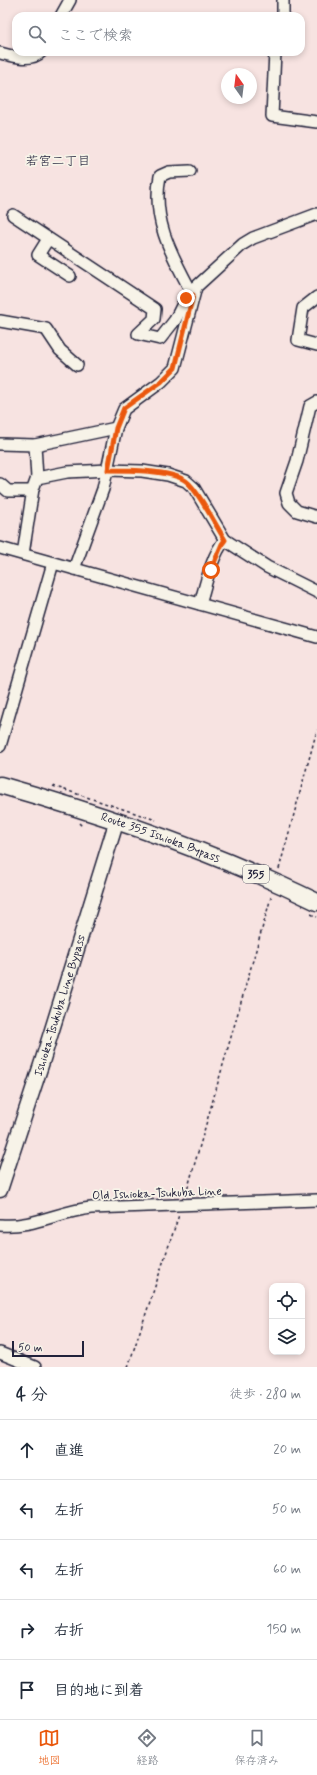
<!DOCTYPE html>
<html lang="ja">
<head>
<meta charset="utf-8">
<style>
  body { margin:0; font-family:Mynerve,"Klee One",sans-serif; background:#f2f2f3; color:#1f2937 }
  .controls { position:absolute; right:12px; bottom:12px; display:grid; overflow:hidden; border-radius:8px; box-shadow:0 2px 6px #0003 }
  .controls button { width:36px; height:36px; display:grid; place-items:center; padding:0; border:0; border-bottom:1px solid #e0e1e3; background:#fff; color:#1f2937; font:20px sans-serif }
  .compass { position:absolute; left:221px; top:68px; width:36px; height:36px; border-radius:50%; background:#fff; box-shadow:0 2px 6px #0003; rotate:346deg }
  .scale { position:absolute; left:12px; bottom:10px; width:72px; box-sizing:border-box; padding-left:4px; border:2px solid #22223b; border-top:0; font-size:11px; line-height:14px; white-space:nowrap; color:#22223b; -webkit-text-stroke:3px #f7f3e8; paint-order:stroke }
  .stop { position:absolute; width:12px; height:12px; margin:-9px; border:3px solid #ea580c; border-radius:50%; background:#fff }
  .stop.end { background:#ea580c; border-color:#fff; box-shadow:0 1px 4px #0008 }
  .list { margin:0; padding:0; list-style:none }
  h2 { display:flex; justify-content:space-between; align-items:center; height:52px; margin:0; padding:0 16px; font-size:17px }
  h2 small { font-size:13px; font-weight:400; color:#747a83 }
  .list li { display:grid; grid-template-columns:26px 1fr auto; gap:12px; align-items:center; box-sizing:border-box; height:60px; padding:0 16px; border-top:1px solid #e0e1e3 }
  .list b { display:block; font-size:15px; white-space:nowrap }
  .list em { font-size:13px; font-style:normal; color:#747a83 }
  .icon { flex:none; width:22px; height:22px; fill:none; stroke:currentColor; stroke-width:2; stroke-linecap:round; stroke-linejoin:round }
  .map { position:relative; flex:none; width:317px; height:1367px; overflow:hidden }
  .search { position:absolute; background:#fff; box-shadow:0 2px 6px #0003; left:12px; right:12px; top:12px; height:44px; display:flex; align-items:center; gap:10px; box-sizing:border-box; padding:0 14px; border-radius:12px; color:#747a83; font-size:15px }
  .sheet { height:352px; background:#fff }
  nav { display:flex; justify-content:space-around; align-items:center; box-sizing:border-box; height:56px; border-top:1px solid #e0e1e3; background:#fff; font-size:11px; color:#747a83 }
  nav a { display:grid; justify-items:center; gap:2px }
  nav .on { color:#ea580c }
  .map>svg:first-child { display:block }
  .lines { fill:none; stroke-linecap:round; stroke-linejoin:round }
  .minor-casing { stroke:#22223b; stroke-width:14 }
  .major-casing { stroke:#22223b; stroke-width:17 }
  .highway-casing { stroke:#22223b; stroke-width:19 }
  .path { stroke:#22223b; stroke-width:1.5; stroke-dasharray:3 3; stroke-linecap:butt }
  .minor { stroke:#f7f3e8; stroke-width:11 }
  .major { stroke:#f7f3e8; stroke-width:14 }
  .highway { stroke:#f7f3e8; stroke-width:16 }
  .route { stroke:#ea580c; stroke-width:5 }
  .labels { text-anchor:middle; stroke-width:3.5; stroke-linejoin:round; paint-order:stroke }
  .shield { fill:#f7f3e8; stroke:#62616f; stroke-width:1 }
  .shield-label { font-size:11px; font-weight:bold; fill:#22223b }
  .street-label { font-size:12px; fill:#22223b; stroke:#f7f3e8 }
  .neighbourhood-label { font-size:13px; fill:#22223b; stroke:#f7f3e8 }
</style>
</head>
<body>
<div class="map">
<svg width="317" height="1367" viewBox="0 0 317 1367">
  <rect width="100%" height="100%" fill="#f7e3e1"/>
  <filter id="ink" filterUnits="userSpaceOnUse"><feTurbulence type="fractalNoise" baseFrequency=".025" numOctaves="2"/><feDisplacementMap in="SourceGraphic" scale="8" xChannelSelector="R" yChannelSelector="G"/><feConvolveMatrix kernelMatrix="1 2 1 2 8 2 1 2 1" color-interpolation-filters="sRGB"/></filter>
  <g filter="url(#ink)">
    <g class="lines">
      <defs>
        <g id="minor">
          <path d="M 283,0 L 283,16"/>
          <path d="M 61,16 L 70,0"/>
          <path d="M 275,52 L 272,116 L 317,122"/>
          <path d="M 0,53 C 12,56 31,62 41,52"/>
          <path d="M 13,215 L 155,309 L 154,319 L 138,334 L 160,339 L 175,320 L 186,298 L 193,295 C 173,257 151,221 160,176 L 169,172 L 190,171"/>
          <path d="M 48,239 L 38,255 L 70,276"/>
          <path d="M 317,297 L 303,308 L 298,340 L 317,345"/>
          <path d="M 0,321 L 46,329 L 60,350 L 77,365"/>
          <path d="M 317,402 L 310,406 L 297,461 L 286,493 L 289,503 L 297,511 L 317,517"/>
          <path d="M 0,444 L 35,445 L 116,428"/>
          <path d="M 35,445 L 37,478"/>
          <path d="M 0,484 L 8,491 L 32,491"/>
          <path d="M 0,548 L 317,637"/>
          <path d="M 23,554 L 33,489 L 37,478 L 67,472 L 108,470 L 142,471 L 168,475 L 186,481 L 194,488 L 225,540 L 267,567 L 317,592"/>
          <path d="M 74,569 L 103,489 L 116,428 L 124,409 L 161,382 L 175,368 L 196,287 L 243,244 L 253,238 L 317,214"/>
          <path d="M 200,604 C 205,587 212,554 225,540"/>
          <path d="M 0,746 L 53,563"/>
          <path d="M 0,1225 C 32,1228 60,1211 91,1208 L 317,1200"/>
          <path d="M 0,1353 L 35,1367"/>
        </g>
        <g id="major">
          <path id="s1" d="M 0,1190 L 42,1062 L 117,820"/>
        </g>
        <g id="highway">
          <path id="s2" d="M 0,785 C 109,816 215,852 317,902"/>
        </g>
      </defs>
      <use href="#minor" class="minor-casing"/>
      <use href="#major" class="major-casing"/>
      <use href="#highway" class="highway-casing"/>
      <g class="path">
        <path d="M 53,786 L 156,820"/>
        <path d="M 79,823 L 83,827"/>
        <path d="M 279,869 L 317,730"/>
        <path d="M 311,914 L 317,917"/>
        <path d="M 186,1194 L 272,894"/>
        <path d="M 128,1367 L 179,1215"/>
      </g>
      <use href="#minor" class="minor"/>
      <use href="#major" class="major"/>
      <use href="#highway" class="highway"/>
    </g>
  </g>
  <g class="lines" filter="url(#ink)">
    <path class="route" d="M 186,298 L 193,295 L 175,368 L 161,382 L 124,408 L 116,428 L 108,470 C 128,470 170,470 186,481 C 198,490 216,526 225,540 L 222,544 L 211,570"/>
  </g>
  <g class="labels">
    <rect class="shield" x="243" y="865" width="26" height="18" rx="3"/>
    <g class="shield-label">
      <text x="256" y="878">355</text>
    </g>
    <g class="street-label">
      <text dy="4" stroke="none"><textPath href="#s2" startOffset="169">Route 355 Ishioka Bypass</textPath></text>
      <text dy="4" stroke="none"><textPath href="#s1" startOffset="194">Ishioka-Tsukuba Line Bypass</textPath></text>
      <text transform="translate(157 1193) rotate(-2)" y="4">Old Ishioka-Tsukuba Line</text>
    </g>
    <g class="neighbourhood-label">
      <text x="58" y="165">若宮二丁目</text>
    </g>
  </g>
</svg>
<div class="controls">
<button><svg class="icon" aria-label="locate" viewBox="0 0 24 24"><circle cx="12" cy="12" r="6"/><path d="M12 2v4M12 18v4M2 12h4M18 12h4"/></svg></button>
<button><svg class="icon" aria-label="layers" viewBox="0 0 24 24"><path d="M12 4l9 5-9 5-9-5zM3 14l9 5 9-5"/></svg></button>
</div>
<svg class="compass" viewBox="-18 -18 36 36"><path d="M0-13l5 13h-10z" fill="#e53935"/><path d="M0 13l5-13h-10z" fill="#747a83"/></svg>
<div class="scale">50 m</div>
<div class="stop" style="left:211px;top:570px"></div>
<div class="stop end" style="left:186px;top:298px"></div>
<div class="search"><svg class="icon" aria-label="search" viewBox="0 0 24 24"><circle cx="10" cy="10" r="6"/><path d="M15 15l6 6"/></svg>ここで検索</div>
</div>
<section class="sheet">
<h2>4 分<small>徒歩 · 280 m</small></h2>
<ul class="list">
<li><svg class="icon" aria-label="ahead" viewBox="0 0 24 24"><path d="M12 20V5M6 11l6-6 6 6"/></svg><div><b>直進</b></div><em>20 m</em></li>
<li><svg class="icon" aria-label="left" viewBox="0 0 24 24"><path d="M17 20v-9H6M10 6l-5 5 5 5"/></svg><div><b>左折</b></div><em>50 m</em></li>
<li><svg class="icon" aria-label="left" viewBox="0 0 24 24"><path d="M17 20v-9H6M10 6l-5 5 5 5"/></svg><div><b>左折</b></div><em>60 m</em></li>
<li><svg class="icon" aria-label="right" viewBox="0 0 24 24"><path d="M7 20v-9h11M14 6l5 5-5 5"/></svg><div><b>右折</b></div><em>150 m</em></li>
<li><svg class="icon" aria-label="arrive" viewBox="0 0 24 24"><path d="M6 21V4h12l-3 4 3 4H6"/></svg><div><b>目的地に到着</b></div></li>
</ul>
</section>
<nav>
<a class="on"><svg class="icon" aria-label="map" viewBox="0 0 24 24"><path d="M3 6l6-2 6 2 6-2v14l-6 2-6-2-6 2zM9 4v14M15 6v14"/></svg>地図</a>
<a><svg class="icon" aria-label="directions" viewBox="0 0 24 24"><path d="M12 3l9 9-9 9-9-9zM9 14v-3h6M13 9l2 2-2 2"/></svg>経路</a>
<a><svg class="icon" aria-label="saved" viewBox="0 0 24 24"><path d="M7 4h10v16l-5-4-5 4z"/></svg>保存済み</a>
</nav>
</body>
</html>
